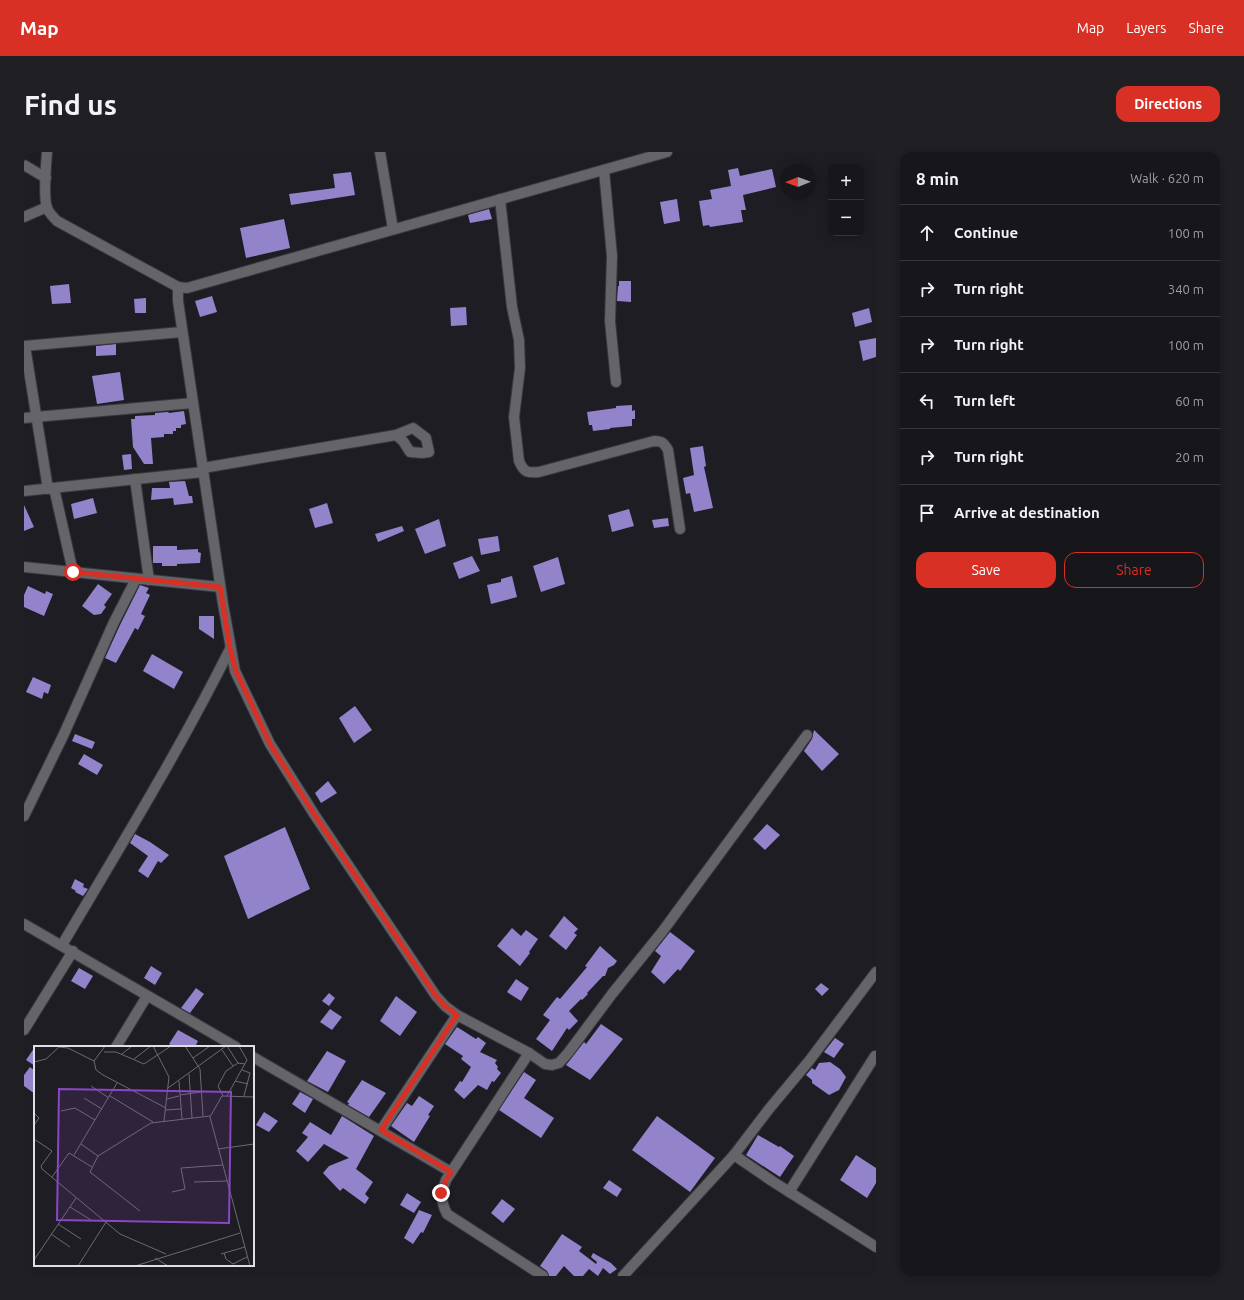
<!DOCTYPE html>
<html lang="en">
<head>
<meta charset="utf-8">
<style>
  body { margin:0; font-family:Ubuntu,sans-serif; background:#1f1f24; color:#f1f3f6 }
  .controls { position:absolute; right:12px; top:12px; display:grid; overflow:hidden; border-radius:8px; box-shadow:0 2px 10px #0003 }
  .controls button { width:36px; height:36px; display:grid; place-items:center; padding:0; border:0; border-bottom:1px solid #35353a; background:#16161b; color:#f1f3f6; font:20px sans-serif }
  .compass { position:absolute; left:756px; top:12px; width:36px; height:36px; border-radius:50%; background:#16161b; box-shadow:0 2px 10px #0003; rotate:269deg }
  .stop { position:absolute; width:12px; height:12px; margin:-9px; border:3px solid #d93025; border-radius:50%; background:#fff }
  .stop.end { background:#d93025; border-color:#fff; box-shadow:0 1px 4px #0008 }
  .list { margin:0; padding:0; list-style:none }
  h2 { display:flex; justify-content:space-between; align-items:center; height:52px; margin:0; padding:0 16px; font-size:17px }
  h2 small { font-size:13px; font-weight:400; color:#9e9fa3 }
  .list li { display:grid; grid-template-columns:26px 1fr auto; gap:12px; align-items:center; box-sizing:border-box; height:56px; padding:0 16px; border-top:1px solid #35353a }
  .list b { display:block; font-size:15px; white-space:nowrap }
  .list em { font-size:13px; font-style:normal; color:#9e9fa3 }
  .actions { display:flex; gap:8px; padding:12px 16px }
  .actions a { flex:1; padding:9px 0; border:1px solid #d93025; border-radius:12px; text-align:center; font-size:14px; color:#d93025 }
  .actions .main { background:#d93025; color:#fff }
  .icon { flex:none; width:22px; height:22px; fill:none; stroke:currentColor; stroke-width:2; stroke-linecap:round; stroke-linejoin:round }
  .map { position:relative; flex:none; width:852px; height:1124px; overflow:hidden; border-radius:12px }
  header { display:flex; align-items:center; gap:24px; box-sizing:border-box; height:56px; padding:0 20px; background:#d93025; color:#fff }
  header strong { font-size:19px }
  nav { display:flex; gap:22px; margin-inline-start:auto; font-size:14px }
  .intro { display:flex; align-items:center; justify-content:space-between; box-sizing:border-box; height:96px; padding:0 24px }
  h1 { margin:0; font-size:28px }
  .button { padding:10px 18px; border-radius:12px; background:#d93025; color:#fff; font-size:14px; font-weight:700 }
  main { display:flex; gap:24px; padding:0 24px }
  aside { flex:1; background:#16161b; border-radius:12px; box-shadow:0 2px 10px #0003 }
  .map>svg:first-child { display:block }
  .building { fill:#9283cb }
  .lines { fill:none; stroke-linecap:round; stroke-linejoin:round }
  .minor-casing { stroke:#39383f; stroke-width:12 }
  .minor { stroke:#656468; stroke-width:10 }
  .route { stroke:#d93025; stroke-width:5 }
  .inset-road { fill:none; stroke:#6c6b71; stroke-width:1 }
  .view { fill:#8a47c5; fill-opacity:0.15; stroke:#8a47c5; stroke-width:2 }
  .inset-edge { fill:none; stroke:#e0dfe5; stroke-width:2 }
</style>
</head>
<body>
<header>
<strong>Map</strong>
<nav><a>Map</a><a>Layers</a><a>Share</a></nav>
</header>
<div class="intro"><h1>Find us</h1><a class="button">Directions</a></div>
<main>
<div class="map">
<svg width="852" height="1124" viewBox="0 0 852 1124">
  <rect width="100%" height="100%" fill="#1e1d24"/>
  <g class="building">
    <path d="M 714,16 L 716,24 L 748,17 L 752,35 L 719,43 L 722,58 L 717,58 L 719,70 L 686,75 L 685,73 L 679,74 L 675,49 L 688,47 L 686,38 L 707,34 L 704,18 Z"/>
    <path d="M 327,20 L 331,43 L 267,53 L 265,42 L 311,36 L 309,22 Z"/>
    <path d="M 653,47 L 656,69 L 640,72 L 636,50 Z"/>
    <path d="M 465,57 L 468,67 L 446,71 L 444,63 Z"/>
    <path d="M 260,67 L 266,96 L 222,106 L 216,76 Z"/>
    <path d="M 595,129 L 607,129 L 607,150 L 593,149 L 594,134 L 595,134 Z"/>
    <path d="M 45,132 L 47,151 L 28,152 L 26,134 Z"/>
    <path d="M 188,144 L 193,160 L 176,165 L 171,149 Z"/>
    <path d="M 122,146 L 122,161 L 111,161 L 110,147 Z"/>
    <path d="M 442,155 L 443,173 L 427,174 L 426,156 Z"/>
    <path d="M 845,156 L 848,170 L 831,175 L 828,161 Z"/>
    <path d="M 852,186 L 852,205 L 839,209 L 835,189 Z"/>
    <path d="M 92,192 L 92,203 L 72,204 L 72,194 Z"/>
    <path d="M 96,220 L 100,248 L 73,252 L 68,224 Z"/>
    <path d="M 608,253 L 608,259 L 611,258 L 611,267 L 608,267 L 608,274 L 586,276 L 586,277 L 569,279 L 568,273 L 565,273 L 563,260 L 592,256 L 592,254 Z"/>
    <path d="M 160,259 L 162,272 L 157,273 L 157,276 L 152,276 L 152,279 L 149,279 L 149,282 L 140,282 L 140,285 L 127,286 L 129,312 L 120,312 L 109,295 L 107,267 L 111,267 L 111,264 L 131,263 L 131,261 L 144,260 L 145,261 Z"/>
    <path d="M 679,294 L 682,314 L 680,315 L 689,356 L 670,360 L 666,341 L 662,342 L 659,326 L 670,323 L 666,296 Z"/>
    <path d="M 107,302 L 108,317 L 100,318 L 98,303 Z"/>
    <path d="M 161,329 L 165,344 L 168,344 L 169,351 L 150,353 L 149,346 L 127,348 L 128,336 L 146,336 L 145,330 Z"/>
    <path d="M 69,346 L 73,361 L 50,367 L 47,352 Z"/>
    <path d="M 303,351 L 309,371 L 291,376 L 285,357 Z"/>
    <path d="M 0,353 L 10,375 L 0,379 Z"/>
    <path d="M 605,357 L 610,374 L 588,380 L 584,363 Z"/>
    <path d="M 644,366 L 645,374 L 630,376 L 628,368 Z"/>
    <path d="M 415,367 L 422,394 L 401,402 L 391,377 Z"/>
    <path d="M 378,374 L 380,379 L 354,390 L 351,382 Z"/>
    <path d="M 474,384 L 476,399 L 457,403 L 454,387 Z"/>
    <path d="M 129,394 L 153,394 L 153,398 L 174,397 L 174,400 L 177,401 L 176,411 L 153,412 L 153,414 L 138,414 L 138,411 L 129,411 Z"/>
    <path d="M 448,404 L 456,419 L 435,427 L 429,411 Z"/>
    <path d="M 534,405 L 541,432 L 517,440 L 509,414 Z"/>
    <path d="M 488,424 L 493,445 L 467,452 L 463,433 L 477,430 L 477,427 Z"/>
    <path d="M 74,432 L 88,442 L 80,453 L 82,455 L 77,462 L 70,463 L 58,454 Z"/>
    <path d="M 116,433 L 125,436 L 122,441 L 126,443 L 117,462 L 121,464 L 114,478 L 111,476 L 92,511 L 81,506 L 96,473 Z"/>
    <path d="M 4,434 L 21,442 L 22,439 L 29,442 L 20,464 L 0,455 L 0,443 Z"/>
    <path d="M 175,464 L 190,464 L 190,487 L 175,477 Z"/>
    <path d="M 128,502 L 159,520 L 150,537 L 119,519 Z"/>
    <path d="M 9,525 L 27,533 L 24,542 L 20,540 L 18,547 L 2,540 Z"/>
    <path d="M 331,554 L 348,578 L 330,591 L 315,566 Z"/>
    <path d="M 790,578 L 815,602 L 798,619 L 780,599 L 788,587 Z"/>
    <path d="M 51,582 L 71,590 L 68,597 L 48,589 Z"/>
    <path d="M 60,602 L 79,613 L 73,623 L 54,612 Z"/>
    <path d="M 304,629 L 313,641 L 297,651 L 291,641 Z"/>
    <path d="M 743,672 L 756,683 L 741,698 L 729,687 Z"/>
    <path d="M 261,675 L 286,737 L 224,767 L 200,704 Z"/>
    <path d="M 111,682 L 126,690 L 145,703 L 137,711 L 134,709 L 124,726 L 114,719 L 124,704 L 106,691 Z"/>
    <path d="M 51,727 L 60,732 L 59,735 L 64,737 L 59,744 L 51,740 L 52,739 L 47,736 Z"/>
    <path d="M 540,764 L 554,777 L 550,781 L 553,783 L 542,798 L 525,784 Z"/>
    <path d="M 488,776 L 497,784 L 502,778 L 514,787 L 505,800 L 506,801 L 496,814 L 473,794 Z"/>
    <path d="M 646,780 L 671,799 L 656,819 L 654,817 L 640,832 L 627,820 L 637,804 L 631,799 Z"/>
    <path d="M 576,794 L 593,809 L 590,813 L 584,816 L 581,824 L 579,824 L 563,841 L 564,842 L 558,848 L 557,847 L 545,859 L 554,869 L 545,878 L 543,876 L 528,899 L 512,887 L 526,868 L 519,863 L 533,845 L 536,847 L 563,815 L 561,814 Z"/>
    <path d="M 127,814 L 138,821 L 131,833 L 120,826 Z"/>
    <path d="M 55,816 L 69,824 L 61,837 L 47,829 Z"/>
    <path d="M 492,827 L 505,836 L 497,849 L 483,840 Z"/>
    <path d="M 797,831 L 805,837 L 798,844 L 791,837 Z"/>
    <path d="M 172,836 L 180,842 L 166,861 L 157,856 Z"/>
    <path d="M 305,841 L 311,846 L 305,854 L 298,849 Z"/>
    <path d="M 372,844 L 393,860 L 376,884 L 356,869 Z"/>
    <path d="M 306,857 L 318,865 L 308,878 L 296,870 Z"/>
    <path d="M 577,872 L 599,887 L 566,928 L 542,913 L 560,890 L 562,892 Z"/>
    <path d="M 433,875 L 452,887 L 454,885 L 462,891 L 456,900 L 473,908 L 471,911 L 474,915 L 473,917 L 477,921 L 470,930 L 468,929 L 463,938 L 454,933 L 440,947 L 430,938 L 436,929 L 438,930 L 447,915 L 437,907 L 439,904 L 421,892 Z"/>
    <path d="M 154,878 L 174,889 L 171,895 L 150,895 L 145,892 Z"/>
    <path d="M 811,886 L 820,892 L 810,906 L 800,900 Z"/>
    <path d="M 11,895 L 11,914 L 2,908 Z"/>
    <path d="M 303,899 L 322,909 L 304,940 L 283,929 Z"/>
    <path d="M 806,910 L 816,917 L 822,925 L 815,938 L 805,943 L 788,931 L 788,928 L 782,923 L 788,916 L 791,918 L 795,911 Z"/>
    <path d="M 6,915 L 11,919 L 11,942 L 0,934 L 0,923 Z"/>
    <path d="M 500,920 L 512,928 L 500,946 L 530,966 L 517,986 L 475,958 Z"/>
    <path d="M 338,928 L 362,941 L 345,965 L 324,953 L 325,951 L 323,950 Z"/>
    <path d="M 276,940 L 289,947 L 281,961 L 268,952 Z"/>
    <path d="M 395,944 L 410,954 L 404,963 L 406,964 L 390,990 L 367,974 L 383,951 L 388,954 Z"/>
    <path d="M 240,960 L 254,969 L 245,980 L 232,973 Z"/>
    <path d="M 318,964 L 350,984 L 332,1017 L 349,1030 L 341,1042 L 345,1046 L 341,1052 L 319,1036 L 316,1039 L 299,1021 L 305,1014 L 325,1006 L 300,992 L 284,1010 L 272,999 L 284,985 L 278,981 L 286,970 L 307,983 Z"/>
    <path d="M 633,964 L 691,1006 L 666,1040 L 608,998 Z"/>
    <path d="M 734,983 L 755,995 L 756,994 L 770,1004 L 756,1025 L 722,1003 Z"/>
    <path d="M 832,1003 L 852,1016 L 852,1031 L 843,1046 L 816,1028 Z"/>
    <path d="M 585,1028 L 598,1037 L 593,1045 L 579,1036 Z"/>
    <path d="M 383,1041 L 397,1050 L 390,1061 L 376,1053 Z"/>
    <path d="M 478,1047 L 491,1057 L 479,1071 L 467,1061 Z"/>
    <path d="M 395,1058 L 408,1063 L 399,1081 L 397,1080 L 389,1092 L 380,1086 Z"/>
    <path d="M 538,1082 L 558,1095 L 555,1099 L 572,1112 L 573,1110 L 567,1105 L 569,1101 L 587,1111 L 593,1117 L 586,1122 L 579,1116 L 574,1124 L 565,1117 L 559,1124 L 550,1124 L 540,1114 L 532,1124 L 525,1124 L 523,1119 L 516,1114 Z"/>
  </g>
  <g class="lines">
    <defs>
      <g id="minor">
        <path d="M 23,0 C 22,14 19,44 23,56 C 25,61 29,65 33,69 L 154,135 L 163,136 L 643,0"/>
        <path d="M 356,0 L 369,77"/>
        <path d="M 0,13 L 22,26"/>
        <path d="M 580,18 L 588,104 L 586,169 L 592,230"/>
        <path d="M 476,47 L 488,155 L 495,188 L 496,216 L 490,265 L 495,309 C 500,321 504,321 515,320 L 630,289 C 638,289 640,291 644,298 L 656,377"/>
        <path d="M 0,65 L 23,55"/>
        <path d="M 154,135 L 154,149 L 199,452 L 211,519 L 246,592 L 290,662 L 412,844 L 421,854 L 433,863 L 505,901 L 521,912 L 528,913 L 535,911 L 544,901 L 588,842 L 638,780 L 783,583"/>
        <path d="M 0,194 L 158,180"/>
        <path d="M 1,194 L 24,337"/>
        <path d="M 0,266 L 169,251"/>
        <path d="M 179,316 L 372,283 L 389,276 L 402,286 L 405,300 L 398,301 L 386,300 L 379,289 L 372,283"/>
        <path d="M 111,327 L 125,428"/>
        <path d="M 30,336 L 49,420"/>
        <path d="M 0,339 L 179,320"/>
        <path d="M 0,415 L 196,435"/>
        <path d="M 0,664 L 39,584 L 90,470 L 112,427"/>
        <path d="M 0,772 L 212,895"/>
        <path d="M 38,793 C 96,695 155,599 206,497"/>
        <path d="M 0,878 L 49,799"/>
        <path d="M 92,895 L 123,844"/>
        <path d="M 505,901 L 422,1028 C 417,1042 416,1048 423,1062 L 519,1124"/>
        <path d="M 229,905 L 427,1020"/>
        <path d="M 357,978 L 433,863"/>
        <path d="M 710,1003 L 748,1029 L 852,1095"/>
        <path d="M 765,1040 L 851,904"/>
        <path d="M 599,1124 L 710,1003 L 745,957 L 785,909 L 852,820"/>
      </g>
    </defs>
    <use href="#minor" class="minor-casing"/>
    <use href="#minor" class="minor"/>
  </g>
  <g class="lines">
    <path class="route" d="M 49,420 L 196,435 L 206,497 L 212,519 L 246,592 L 290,662 L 412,844 L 421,854 L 433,863 L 357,978 L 427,1020 L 422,1028 L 417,1041"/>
  </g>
  <g transform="translate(10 894)">
    <rect width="220" height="220" fill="#1e1d24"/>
    <path class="inset-road" d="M 119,0 L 135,31 L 130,75M 151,0 L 166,23 L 169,70M 193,0 L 204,17M 188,4 L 199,20M 70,6 L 82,6 L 110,18 L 137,0M 88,8 L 98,0M 159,12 L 176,0M 100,13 L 117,0M 60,15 L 71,0M 0,16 L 12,13 L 25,1 L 34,2 L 60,15 L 62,24 L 69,29 L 132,62M 208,24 L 216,27 L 210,50M 155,28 L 158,72M 145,35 L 148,73M 201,35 L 214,38M 57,40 L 75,52M 134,42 L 192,0M 146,49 L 167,46M 76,50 L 119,76M 189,50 L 184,40 L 192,25 L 204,17 L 211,18M 193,50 L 213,14 L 205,0M 50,52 L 68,63M 133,53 L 145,50M 131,64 L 147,63M 27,65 L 41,62 L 61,74M 0,67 L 5,72 L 0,79M 0,93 L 18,105 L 7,120 L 8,123 L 86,188 L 132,208M 47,98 L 64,110M 184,103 L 220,98M 40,109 L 83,37M 18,131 L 35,107 L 58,121M 160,136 L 193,135M 138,146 L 151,143 L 147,122 L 189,119M 36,161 L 57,174M 106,165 L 56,126 L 64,110 L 117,77 L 176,70M 24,178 L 47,193M 17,188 L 36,201M 190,207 L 192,213 L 199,218 L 213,211M 187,208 L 211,201M 121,212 L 134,220M 0,214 L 42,152M 44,220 L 72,176M 101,220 L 206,187M 216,220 L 176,71 L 188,50 L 220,51"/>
    <path class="view" d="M 25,43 L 197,46 L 195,177 L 23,174 Z"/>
    <rect width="220" height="220" class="inset-edge"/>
  </g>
</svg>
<div class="controls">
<button>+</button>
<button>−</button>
</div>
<svg class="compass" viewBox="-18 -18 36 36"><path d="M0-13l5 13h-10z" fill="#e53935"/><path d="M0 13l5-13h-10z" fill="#9e9fa3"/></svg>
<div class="stop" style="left:49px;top:420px"></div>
<div class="stop end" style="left:417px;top:1041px"></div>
</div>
<aside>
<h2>8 min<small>Walk · 620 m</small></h2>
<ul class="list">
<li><svg class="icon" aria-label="ahead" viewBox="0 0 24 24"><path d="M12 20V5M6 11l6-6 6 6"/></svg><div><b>Continue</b></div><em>100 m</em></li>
<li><svg class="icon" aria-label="right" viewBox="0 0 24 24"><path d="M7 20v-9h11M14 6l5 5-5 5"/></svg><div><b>Turn right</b></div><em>340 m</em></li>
<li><svg class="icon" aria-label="right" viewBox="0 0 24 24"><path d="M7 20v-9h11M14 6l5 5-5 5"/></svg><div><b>Turn right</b></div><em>100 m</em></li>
<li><svg class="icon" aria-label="left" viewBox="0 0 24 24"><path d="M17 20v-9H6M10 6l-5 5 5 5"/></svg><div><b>Turn left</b></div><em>60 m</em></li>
<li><svg class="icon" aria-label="right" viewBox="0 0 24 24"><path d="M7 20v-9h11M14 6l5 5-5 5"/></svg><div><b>Turn right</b></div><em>20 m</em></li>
<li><svg class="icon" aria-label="arrive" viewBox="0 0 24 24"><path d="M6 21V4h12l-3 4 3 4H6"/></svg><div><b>Arrive at destination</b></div></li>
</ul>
<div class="actions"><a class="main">Save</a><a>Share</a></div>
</aside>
</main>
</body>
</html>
